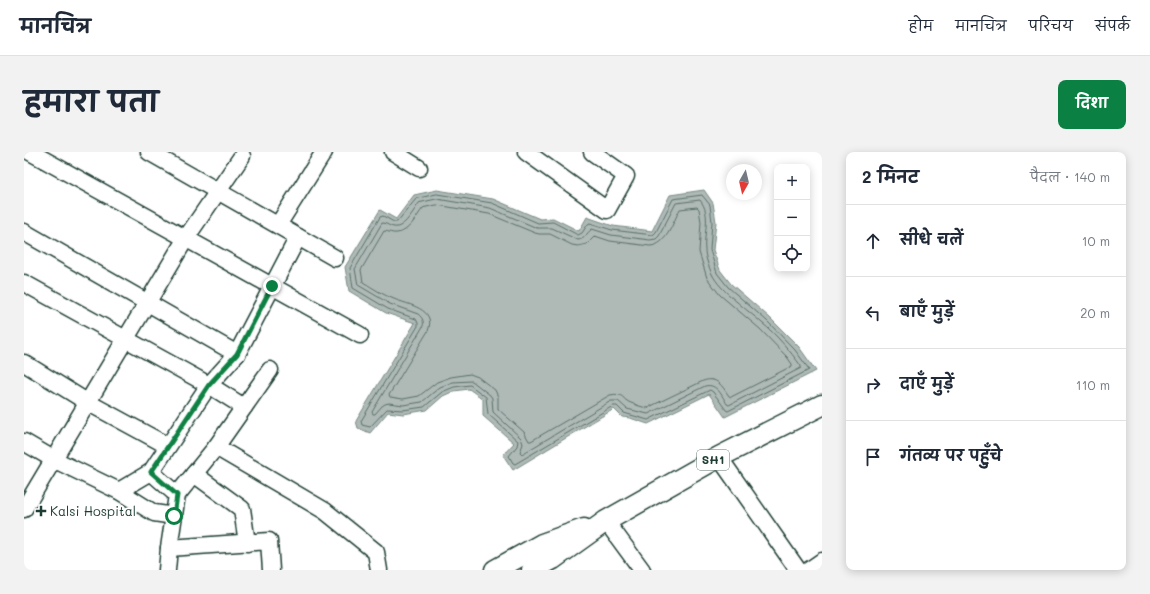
<!DOCTYPE html>
<html lang="hi">
<head>
<meta charset="utf-8">
<style>
  body { margin:0; font-family:Mali,"Playpen Sans Deva",sans-serif; background:#f2f2f3; color:#1f2937 }
  .controls { position:absolute; right:12px; top:12px; display:grid; overflow:hidden; border-radius:8px; box-shadow:0 2px 10px #0003 }
  .controls button { width:36px; height:36px; display:grid; place-items:center; padding:0; border:0; border-bottom:1px solid #e0e1e3; background:#fff; color:#1f2937; font:20px sans-serif }
  .compass { position:absolute; left:702px; top:12px; width:36px; height:36px; border-radius:50%; background:#fff; box-shadow:0 2px 10px #0003; rotate:188deg }
  .stop { position:absolute; width:12px; height:12px; margin:-9px; border:3px solid #0b8043; border-radius:50%; background:#fff }
  .stop.end { background:#0b8043; border-color:#fff; box-shadow:0 1px 4px #0008 }
  .list { margin:0; padding:0; list-style:none }
  h2 { display:flex; justify-content:space-between; align-items:center; height:52px; margin:0; padding:0 16px; font-size:17px }
  h2 small { font-size:13px; font-weight:400; color:#747a83 }
  .list li { display:grid; grid-template-columns:26px 1fr auto; gap:12px; align-items:center; box-sizing:border-box; height:72px; padding:0 16px; border-top:1px solid #e0e1e3 }
  .list b { display:block; font-size:15px; white-space:nowrap }
  .list em { font-size:13px; font-style:normal; color:#747a83 }
  .icon { flex:none; width:22px; height:22px; fill:none; stroke:currentColor; stroke-width:2; stroke-linecap:round; stroke-linejoin:round }
  .map { position:relative; flex:none; width:798px; height:418px; overflow:hidden; border-radius:8px }
  header { display:flex; align-items:center; gap:24px; box-sizing:border-box; height:56px; padding:0 20px; background:#fff; border-bottom:1px solid #e0e1e3 }
  header strong { font-size:19px }
  nav { display:flex; gap:22px; margin-inline-start:auto; font-size:14px }
  .intro { display:flex; align-items:center; justify-content:space-between; box-sizing:border-box; height:96px; padding:0 24px }
  h1 { margin:0; font-size:28px }
  .button { padding:10px 18px; border-radius:8px; background:#0b8043; color:#fff; font-size:14px; font-weight:700 }
  main { display:flex; gap:24px; padding:0 24px }
  aside { flex:1; background:#fff; border-radius:8px; box-shadow:0 2px 10px #0003 }
  .map>svg:first-child { display:block }
  .water { fill:#afbab7; stroke:#758883 }
  .lines { fill:none; stroke-linecap:round; stroke-linejoin:round }
  .shore { stroke:#596f68; stroke-width:1 }
  .minor-casing { stroke:#1f3d34; stroke-width:19 }
  .major-casing { stroke:#1f3d34; stroke-width:23 }
  .minor { stroke:#fff; stroke-width:16 }
  .major { stroke:#fff; stroke-width:20 }
  .route { stroke:#0b8043; stroke-width:5 }
  .poi-dot { fill:#1f3d34; stroke:#fff; stroke-width:1.5 }
  .labels { text-anchor:middle; stroke-width:3.5; stroke-linejoin:round; paint-order:stroke }
  .shield { fill:#fff; stroke:#627771; stroke-width:1 }
  .shield-label { font-size:12px; font-weight:bold; fill:#1f3d34 }
  .poi-label { font-size:13px; fill:#1f3d34; stroke:#fff; text-anchor:start }
</style>
</head>
<body>
<header>
<strong>मानचित्र</strong>
<nav><a>होम</a><a>मानचित्र</a><a>परिचय</a><a>संपर्क</a></nav>
</header>
<div class="intro"><h1>हमारा पता</h1><a class="button">दिशा</a></div>
<main>
<div class="map">
<svg width="798" height="418" viewBox="0 0 798 418">
  <rect width="100%" height="100%" fill="#fff"/>
  <filter id="ink" filterUnits="userSpaceOnUse"><feTurbulence type="fractalNoise" baseFrequency=".025" numOctaves="2"/><feDisplacementMap in="SourceGraphic" scale="8" xChannelSelector="R" yChannelSelector="G"/><feConvolveMatrix kernelMatrix="1 2 1 2 8 2 1 2 1" color-interpolation-filters="sRGB"/></filter>
  <g filter="url(#ink)">
    <path class="water" d="M 413,38 L 469,47 L 516,67 L 529,66 L 555,79 L 563,65 L 589,74 L 628,79 L 646,43 L 680,38 L 689,51 L 692,70 L 689,98 L 696,118 L 707,132 L 746,166 L 775,195 L 792,219 L 701,265 L 685,242 L 624,272 L 606,266 L 598,265 L 590,257 L 489,318 L 479,303 L 490,291 L 459,264 L 459,247 L 445,237 L 430,239 L 419,244 L 403,258 L 379,262 L 364,260 L 346,281 L 334,276 L 332,269 L 391,171 L 362,161 L 325,139 L 321,115 L 356,58 L 372,67 L 390,43 Z"/>
    <g class="lines">
      <g class="shore">
        <path d="M 413,42 L 468,51 L 514,71 L 529,70 L 554,83 L 558,81 L 564,72 L 566,71 L 588,78 L 629,83 L 632,80 L 649,47 L 678,43 L 686,53 L 688,70 L 686,98 L 693,121 L 704,135 L 743,169 L 771,198 L 784,216 L 785,218 L 704,259 L 702,258 L 689,240 L 686,238 L 624,268 L 600,261 L 593,254 L 589,254 L 491,312 L 489,311 L 485,304 L 493,294 L 494,289 L 464,262 L 462,245 L 446,233 L 430,235 L 418,240 L 400,255 L 379,258 L 363,257 L 346,275 L 338,273 L 337,269 L 394,174 L 394,171 L 392,167 L 364,157 L 329,136 L 326,116 L 356,65 L 359,64 L 370,70 L 373,70 L 392,47 Z"/>
        <path d="M 413,47 L 466,56 L 513,76 L 528,76 L 554,88 C 562,87 562,81 568,77 L 587,83 L 626,88 L 632,87 L 635,84 L 652,51 L 676,48 C 688,63 679,81 681,98 C 681,105 685,115 688,122 C 696,139 724,158 738,171 C 753,183 766,199 777,214 L 777,216 L 705,253 L 703,252 C 698,244 693,231 681,234 L 624,262 L 603,257 L 594,249 L 587,249 L 498,302 L 496,300 L 499,292 L 497,286 L 469,260 L 468,246 L 466,243 L 448,229 L 429,230 L 416,235 L 398,250 L 379,253 L 365,251 L 361,252 L 358,254 L 351,262 L 349,262 L 348,260 L 398,176 C 401,171 399,166 394,162 L 366,152 L 334,133 L 331,117 L 358,71 C 363,71 366,75 370,75 C 380,77 390,58 395,51 Z"/>
        <path d="M 413,53 L 465,62 L 511,81 L 515,82 L 526,82 L 548,93 L 554,94 L 563,92 L 571,84 L 586,89 L 626,94 C 643,93 649,70 656,57 L 673,55 L 675,57 L 677,70 L 675,100 L 683,126 L 696,143 L 736,177 L 763,205 L 768,212 L 768,214 L 707,245 L 705,244 C 698,234 693,224 679,229 L 623,256 C 618,255 612,253 607,251 C 598,248 600,240 586,243 L 507,289 L 505,289 L 500,280 L 474,257 L 474,245 L 471,238 L 454,225 L 446,222 L 427,225 L 413,230 L 395,244 L 379,247 L 366,245 L 365,243 L 404,179 C 413,156 384,153 370,147 C 359,143 349,136 339,130 L 337,118 L 360,79 C 364,79 369,82 373,81 C 385,80 392,65 399,56 Z"/>
      </g>
      <defs>
        <g id="minor">
          <path d="M 6,0 L 336,183"/>
          <path d="M 125,0 L 311,106"/>
          <path d="M 369,0 L 395,16"/>
          <path d="M 502,0 L 583,58 L 602,24 L 568,0"/>
          <path d="M 254,73 L 300,0"/>
          <path d="M 0,80 L 213,202"/>
          <path d="M 0,131 L 185,233 L 220,255"/>
          <path d="M 0,211 L 63,250 L 144,294"/>
          <path d="M 0,290 L 29,307 L 95,339 L 130,361 L 150,364"/>
          <path d="M 192,295 L 301,359 L 352,400 L 355,418"/>
          <path d="M 695,305 L 774,418"/>
          <path d="M 127,320 L 153,343"/>
          <path d="M 170,322 L 218,357 L 223,391"/>
          <path d="M 95,339 L 127,320 L 185,233 L 213,202 L 274,85"/>
          <path d="M 0,357 L 162,86 L 218,4"/>
          <path d="M 582,369 L 618,418"/>
          <path d="M 145,396 L 245,389 L 247,418"/>
          <path d="M 143,418 L 145,396 L 153,343 L 192,295 L 246,218"/>
          <path d="M 785,418 L 798,409"/>
        </g>
        <g id="major">
          <path d="M 471,418 L 518,392 L 560,377"/>
          <path d="M 508,418 L 529,407 L 582,369 L 695,305 L 798,253"/>
        </g>
      </defs>
      <use href="#minor" class="minor-casing"/>
      <use href="#major" class="major-casing"/>
      <use href="#minor" class="minor"/>
      <use href="#major" class="major"/>
    </g>
  </g>
  <g class="lines" filter="url(#ink)">
    <path class="route" d="M 150,364 L 153,343 L 127,320 L 185,233 L 213,202 L 248,134"/>
  </g>
  <path class="poi-dot" d="M15 353h4v4h4v4h-4v4h-4v-4h-4v-4h4z"/>
  <g class="labels">
    <rect class="shield" x="673" y="298" width="32" height="20" rx="3"/>
    <g class="shield-label">
      <text x="689" y="312">SH1</text>
    </g>
    <g class="poi-label">
      <text x="26" y="364">Kalsi Hospital</text>
    </g>
  </g>
</svg>
<div class="controls">
<button>+</button>
<button>−</button>
<button><svg class="icon" aria-label="locate" viewBox="0 0 24 24"><circle cx="12" cy="12" r="6"/><path d="M12 2v4M12 18v4M2 12h4M18 12h4"/></svg></button>
</div>
<svg class="compass" viewBox="-18 -18 36 36"><path d="M0-13l5 13h-10z" fill="#e53935"/><path d="M0 13l5-13h-10z" fill="#747a83"/></svg>
<div class="stop" style="left:150px;top:364px"></div>
<div class="stop end" style="left:248px;top:134px"></div>
</div>
<aside>
<h2>2 मिनट<small>पैदल · 140 m</small></h2>
<ul class="list">
<li><svg class="icon" aria-label="ahead" viewBox="0 0 24 24"><path d="M12 20V5M6 11l6-6 6 6"/></svg><div><b>सीधे चलें</b></div><em>10 m</em></li>
<li><svg class="icon" aria-label="left" viewBox="0 0 24 24"><path d="M17 20v-9H6M10 6l-5 5 5 5"/></svg><div><b>बाएँ मुड़ें</b></div><em>20 m</em></li>
<li><svg class="icon" aria-label="right" viewBox="0 0 24 24"><path d="M7 20v-9h11M14 6l5 5-5 5"/></svg><div><b>दाएँ मुड़ें</b></div><em>110 m</em></li>
<li><svg class="icon" aria-label="arrive" viewBox="0 0 24 24"><path d="M6 21V4h12l-3 4 3 4H6"/></svg><div><b>गंतव्य पर पहुँचे</b></div></li>
</ul>
</aside>
</main>
</body>
</html>
